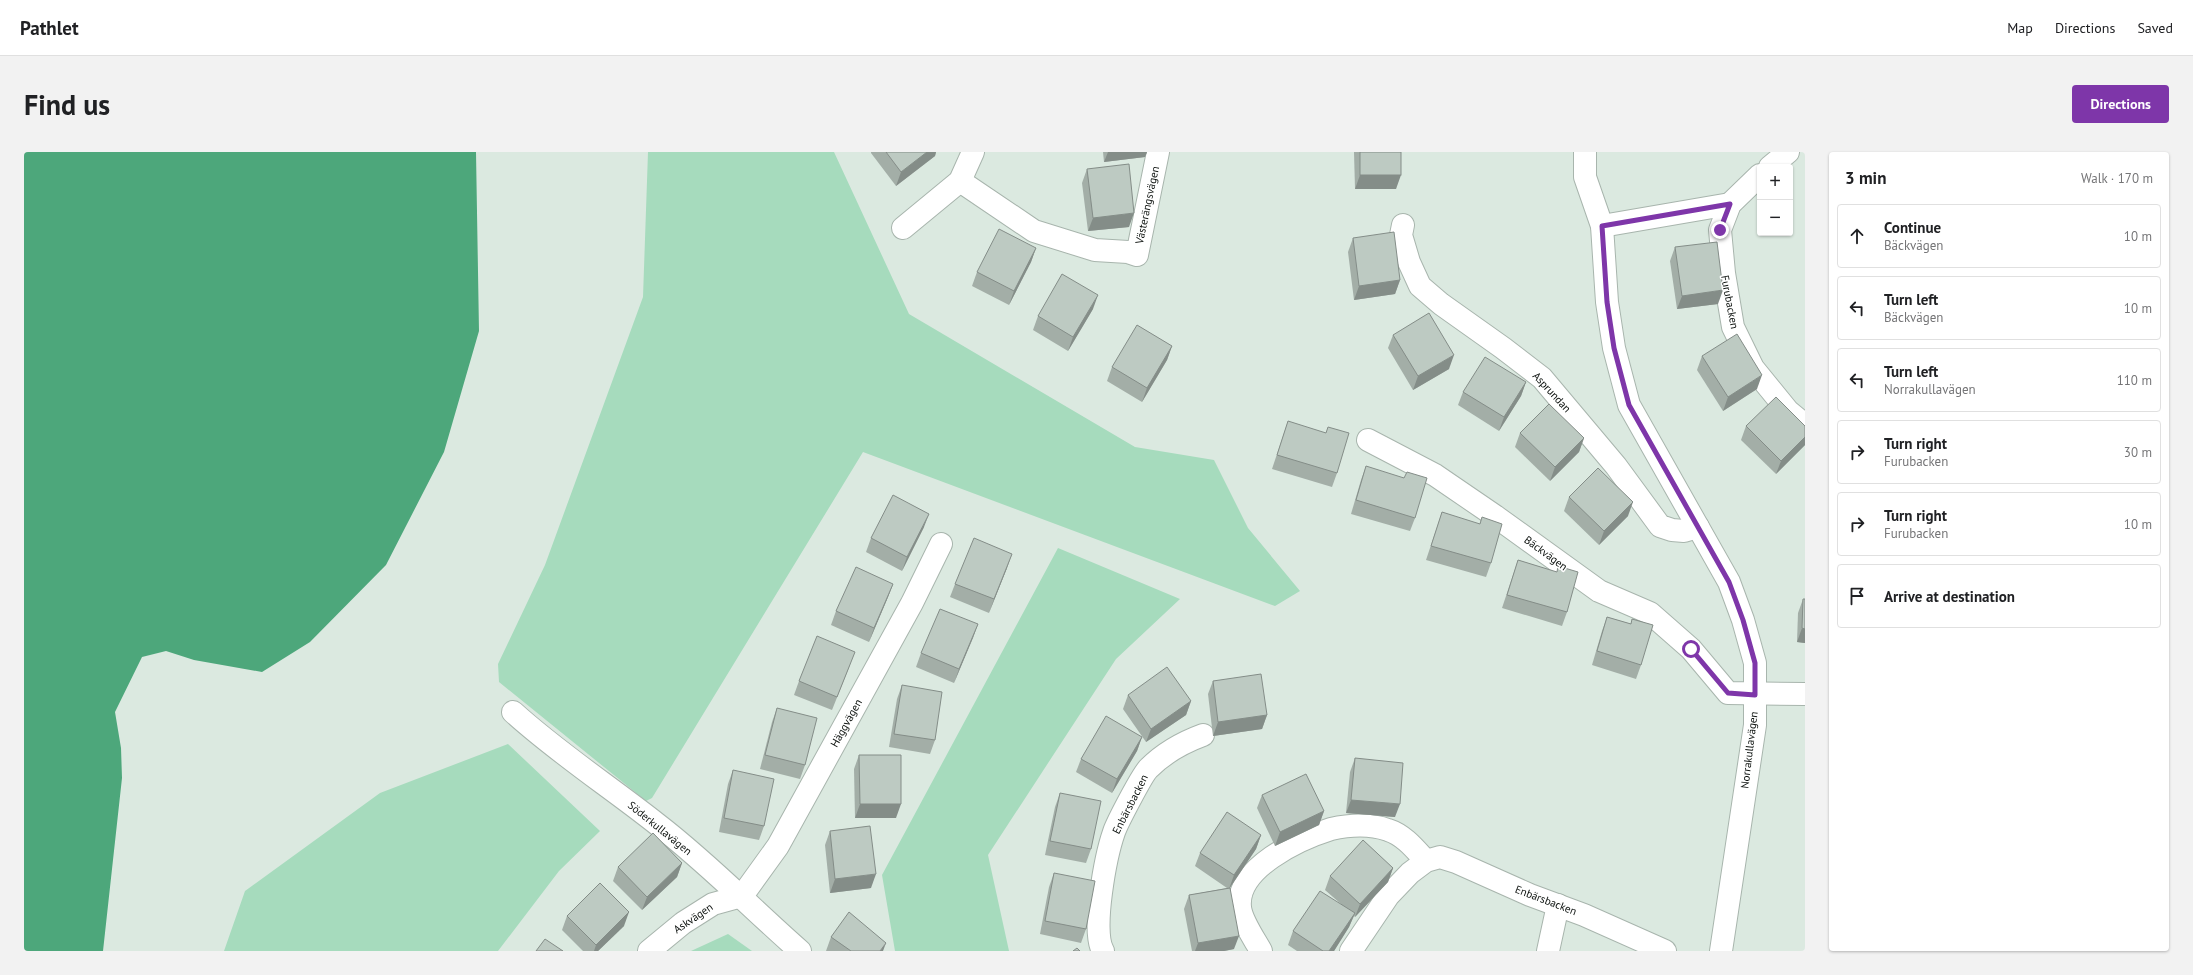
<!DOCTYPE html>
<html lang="en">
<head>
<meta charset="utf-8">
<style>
  body { margin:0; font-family:"PT Sans",sans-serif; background:#f2f2f2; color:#202124 }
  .controls { position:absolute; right:12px; top:12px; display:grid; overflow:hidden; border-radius:4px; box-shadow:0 1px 3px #0004 }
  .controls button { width:36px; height:36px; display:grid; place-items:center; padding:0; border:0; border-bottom:1px solid #e0e0e0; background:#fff; color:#202124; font:20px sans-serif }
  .stop { position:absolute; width:12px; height:12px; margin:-9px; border:3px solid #7e36a9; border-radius:50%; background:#fff }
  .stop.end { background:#7e36a9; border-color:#fff; box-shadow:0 1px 4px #0008 }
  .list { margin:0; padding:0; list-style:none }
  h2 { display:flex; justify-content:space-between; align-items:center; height:52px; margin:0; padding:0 16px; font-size:17px }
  h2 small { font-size:13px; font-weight:400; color:#757577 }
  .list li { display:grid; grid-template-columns:26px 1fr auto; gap:12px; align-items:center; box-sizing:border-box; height:64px; margin:0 8px 8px; padding:0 8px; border:1px solid #e0e0e0; border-radius:4px }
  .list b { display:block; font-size:15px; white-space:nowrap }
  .list p { margin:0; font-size:13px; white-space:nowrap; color:#757577 }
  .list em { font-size:13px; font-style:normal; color:#757577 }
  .icon { flex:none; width:22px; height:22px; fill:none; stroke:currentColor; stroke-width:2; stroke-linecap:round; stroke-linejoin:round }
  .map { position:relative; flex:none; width:1781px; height:799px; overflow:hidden; border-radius:4px }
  header { display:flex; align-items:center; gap:24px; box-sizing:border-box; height:56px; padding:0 20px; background:#fff; border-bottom:1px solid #e0e0e0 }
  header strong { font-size:19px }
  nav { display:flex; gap:22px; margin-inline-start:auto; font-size:14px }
  .intro { display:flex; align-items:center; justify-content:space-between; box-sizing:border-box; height:96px; padding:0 24px }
  h1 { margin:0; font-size:28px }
  .button { padding:10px 18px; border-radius:4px; background:#7e36a9; color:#fff; font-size:14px; font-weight:700 }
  main { display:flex; gap:24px; padding:0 24px }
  aside { flex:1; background:#fff; border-radius:4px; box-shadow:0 1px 3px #0004 }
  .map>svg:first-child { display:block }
  .green { fill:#a6dbbd }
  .water { fill:#4da77b }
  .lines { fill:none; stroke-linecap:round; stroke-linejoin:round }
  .minor-casing { stroke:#a8b5ad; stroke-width:24 }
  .minor { stroke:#fff; stroke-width:22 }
  .wall { fill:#a3aea7 }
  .shaded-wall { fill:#848d88 }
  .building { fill:#bdcac2; stroke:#848d88 }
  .route { stroke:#7e36a9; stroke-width:5 }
  .labels { text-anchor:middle; stroke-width:3; stroke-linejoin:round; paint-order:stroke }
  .street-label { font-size:11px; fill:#0c110e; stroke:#fff }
</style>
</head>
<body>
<header>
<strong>Pathlet</strong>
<nav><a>Map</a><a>Directions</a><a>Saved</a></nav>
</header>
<div class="intro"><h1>Find us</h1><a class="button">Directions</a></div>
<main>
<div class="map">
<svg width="1781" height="799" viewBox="0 0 1781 799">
  <rect width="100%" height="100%" fill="#dbe9e0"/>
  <g class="green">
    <path d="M 624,0 L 810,0 L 885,162 L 1111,295 L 1190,308 L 1224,376 L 1276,439 L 1251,454 L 839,300 L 628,646 L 622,649 L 475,530 L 474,512 L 521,413 L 619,145 Z"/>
    <path d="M 1034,396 L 1156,447 L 1092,507 L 964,703 L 985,799 L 871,799 L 858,723 Z"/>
    <path d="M 484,592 L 576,679 L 535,719 L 474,799 L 200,799 L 221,739 L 356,641 Z"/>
    <path d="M 704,782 L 728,799 L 667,799 Z"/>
  </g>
  <path class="water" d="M 0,0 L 452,0 L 455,179 L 420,300 L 362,413 L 286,490 L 238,520 L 170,508 L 142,499 L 118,505 L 91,560 L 97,596 L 98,626 L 79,799 L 0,799 Z"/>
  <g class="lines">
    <defs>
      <g id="minor">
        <path d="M 1561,0 L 1561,25 L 1578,74 L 1583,150 L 1590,196 L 1605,253 L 1705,430 L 1719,468 L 1731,511 L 1731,573 L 1697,799"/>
        <path d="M 1746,15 L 1764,0"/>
        <path d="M 1736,23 L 1706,52 L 1696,78 L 1700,121 L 1709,175 L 1729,216 L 1764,259 L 1781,273"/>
        <path d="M 936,29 L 1010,79 L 1071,98 L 1104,100 L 1113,103 L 1134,0"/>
        <path d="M 1379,73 L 1377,83 L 1385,110 L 1396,134 L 1417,152 L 1479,196 L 1518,226 L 1592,314 L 1636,374 L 1648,378 L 1660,379 L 1674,375"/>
        <path d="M 1578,74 L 1706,52"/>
        <path d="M 879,76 L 936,29 L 949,0"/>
        <path d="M 1344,288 L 1411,323 L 1471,364 L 1575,439 L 1626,461 L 1667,497 L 1704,541 L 1781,542"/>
        <path d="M 489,560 C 534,601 585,634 633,672 C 684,711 728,757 776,799"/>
        <path d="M 625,799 L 659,771 L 689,752 L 718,744 L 754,694 L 888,451 L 917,392"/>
        <path d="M 1079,799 C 1067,779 1082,703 1090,680 C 1093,671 1119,621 1125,616 C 1140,601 1160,590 1179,583"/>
        <path d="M 1237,799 C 1231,788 1217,768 1216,755 C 1212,716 1275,687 1307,677 C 1325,673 1347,672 1364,678 C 1380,683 1391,697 1402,709"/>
        <path d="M 1327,799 L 1364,744 L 1386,721 L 1402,709 L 1416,705 L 1432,710 L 1506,743 L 1560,763 L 1641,799"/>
        <path d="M 1524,799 L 1534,753"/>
      </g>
    </defs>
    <use href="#minor" class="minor-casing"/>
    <use href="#minor" class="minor"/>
  </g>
  <g class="wall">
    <path d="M 847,0 L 912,0 L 911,4 L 872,34 L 847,1 Z"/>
    <path d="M 1079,0 L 1123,0 L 1121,5 L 1080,10 Z"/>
    <path d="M 1330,0 L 1377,0 L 1372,37 L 1331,37 Z"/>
    <path d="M 1063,17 L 1105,75 L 1064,79 L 1058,31 Z"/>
    <path d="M 1329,86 L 1376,128 L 1371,142 L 1330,148 L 1324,100 Z"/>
    <path d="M 1651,95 L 1694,152 L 1653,157 L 1646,109 Z"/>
    <path d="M 1012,96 L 1007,110 L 985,153 L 948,134 L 953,120 Z"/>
    <path d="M 1069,157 L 1044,199 L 1009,178 L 1014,164 Z"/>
    <path d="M 1369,183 L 1425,217 L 1389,238 L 1364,196 Z"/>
    <path d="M 1148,194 L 1143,208 L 1118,250 L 1083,229 L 1088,215 Z"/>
    <path d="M 1678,204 L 1733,237 L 1699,259 L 1673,218 Z"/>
    <path d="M 1502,230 L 1497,244 L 1475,279 L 1434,253 L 1439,240 Z"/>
    <path d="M 1264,269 L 1313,321 L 1308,335 L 1248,317 Z"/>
    <path d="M 1722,274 L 1781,274 L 1781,293 L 1752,322 L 1717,288 Z"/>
    <path d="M 1496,281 L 1560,286 L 1555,300 L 1526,329 L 1491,295 Z"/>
    <path d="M 1342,314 L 1391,366 L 1386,379 L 1327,362 L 1337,328 Z"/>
    <path d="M 1545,345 L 1604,364 L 1575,393 L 1540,359 Z"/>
    <path d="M 1418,360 L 1467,411 L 1462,425 L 1402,408 Z"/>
    <path d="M 900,375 L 878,419 L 842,400 L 847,386 Z"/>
    <path d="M 1494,408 L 1532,420 L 1543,460 L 1538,474 L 1478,456 Z"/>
    <path d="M 983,416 L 965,461 L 926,445 L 931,432 Z"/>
    <path d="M 869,432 L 864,445 L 845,490 L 807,473 L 812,459 Z"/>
    <path d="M 1779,447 L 1781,491 L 1773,490 L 1774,461 Z"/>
    <path d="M 1583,465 L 1607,472 L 1617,513 L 1612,527 L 1568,513 L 1578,479 Z"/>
    <path d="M 954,472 L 930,531 L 892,515 L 897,501 Z"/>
    <path d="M 826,513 L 808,558 L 770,543 L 775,529 Z"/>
    <path d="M 1189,529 L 1243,563 L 1238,577 L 1189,584 L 1184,542 Z"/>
    <path d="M 878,533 L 911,588 L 906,602 L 865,595 L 873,547 Z"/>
    <path d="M 1104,543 L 1167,549 L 1162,563 L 1122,590 L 1099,557 Z"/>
    <path d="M 753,556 L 781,613 L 776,627 L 736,617 L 748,570 Z"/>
    <path d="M 1118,585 L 1113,599 L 1088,641 L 1052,620 L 1057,607 Z"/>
    <path d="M 835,603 L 872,666 L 831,666 L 830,617 Z"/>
    <path d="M 1331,606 L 1371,665 L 1322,661 L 1326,620 Z"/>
    <path d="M 709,618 L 740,674 L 735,688 L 695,680 L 704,632 Z"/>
    <path d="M 1036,641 L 1067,697 L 1062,711 L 1021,703 L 1031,655 Z"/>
    <path d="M 1238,643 L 1300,659 L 1295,673 L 1251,694 L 1233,656 Z"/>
    <path d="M 806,679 L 847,736 L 806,741 L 801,693 Z"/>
    <path d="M 1237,683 L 1232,697 L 1206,736 L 1210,797 L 1200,799 L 1168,799 L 1160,757 L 1165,743 L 1203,736 L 1171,714 L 1176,701 Z"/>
    <path d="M 658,711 L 653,725 L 618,758 L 589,729 L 594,715 Z"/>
    <path d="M 1369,716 L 1364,730 L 1331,765 L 1330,764 L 1325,775 L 1310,799 L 1273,799 L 1264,793 L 1269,779 L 1317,752 L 1301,738 L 1306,724 Z"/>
    <path d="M 1030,721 L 1062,777 L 1057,791 L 1016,782 L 1025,735 Z"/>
    <path d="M 543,764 L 600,774 L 574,799 L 559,799 L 538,778 Z"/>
    <path d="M 807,785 L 859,799 L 802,799 Z"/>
  </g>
  <g class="shaded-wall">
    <path d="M 903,0 L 912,0 L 911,4 L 872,34 L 877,20 Z"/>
    <path d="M 1084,0 L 1123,0 L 1121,5 L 1080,10 Z"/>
    <path d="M 1336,23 L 1377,23 L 1372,37 L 1331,37 Z"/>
    <path d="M 1110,61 L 1105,75 L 1064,79 L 1069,66 Z"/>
    <path d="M 1012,96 L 1007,110 L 985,153 L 990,139 Z"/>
    <path d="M 1376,128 L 1371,142 L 1330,148 L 1335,134 Z"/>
    <path d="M 1699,138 L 1694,152 L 1653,157 L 1658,144 Z"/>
    <path d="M 1074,143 L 1069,157 L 1044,199 L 1049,185 Z"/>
    <path d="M 1148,194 L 1143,208 L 1118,250 L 1123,236 Z"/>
    <path d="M 1430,203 L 1425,217 L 1389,238 L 1394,224 Z"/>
    <path d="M 1738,223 L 1733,237 L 1699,259 L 1704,245 Z"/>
    <path d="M 1502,230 L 1497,244 L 1475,279 L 1480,265 Z"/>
    <path d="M 1781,285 L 1781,293 L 1752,322 L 1757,309 Z"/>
    <path d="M 1560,286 L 1555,300 L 1526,329 L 1531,315 Z"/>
    <path d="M 1609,350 L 1604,364 L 1575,393 L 1580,379 Z"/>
    <path d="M 905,362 L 900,375 L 878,419 L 883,405 Z"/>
    <path d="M 988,402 L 983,416 L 965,461 L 970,447 Z"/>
    <path d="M 869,432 L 864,445 L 845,490 L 850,476 Z"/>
    <path d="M 954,472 L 949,486 L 930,531 L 935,517 Z"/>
    <path d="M 1778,476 L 1781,477 L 1781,491 L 1773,490 Z"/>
    <path d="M 1167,549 L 1162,563 L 1122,590 L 1127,577 Z"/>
    <path d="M 1243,563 L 1238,577 L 1189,584 L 1194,570 Z"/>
    <path d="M 1118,585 L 1113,599 L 1088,641 L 1093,627 Z"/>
    <path d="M 1327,648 L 1376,652 L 1371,665 L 1322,661 Z"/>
    <path d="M 836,652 L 877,652 L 872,666 L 831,666 Z"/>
    <path d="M 1300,659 L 1295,673 L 1251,694 L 1256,680 Z"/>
    <path d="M 1237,683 L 1232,697 L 1205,737 L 1210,723 Z"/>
    <path d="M 658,711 L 653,725 L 618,758 L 623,745 Z"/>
    <path d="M 1369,716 L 1364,730 L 1331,765 L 1336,752 Z"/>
    <path d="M 852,722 L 847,736 L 806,741 L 811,727 Z"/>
    <path d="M 605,760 L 600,774 L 574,799 L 570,799 L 572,793 Z"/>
    <path d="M 1331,761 L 1325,775 L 1310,799 L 1305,799 Z"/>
    <path d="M 1215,784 L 1210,797 L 1200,799 L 1171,799 L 1174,791 Z"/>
    <path d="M 862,791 L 859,799 L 856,799 Z"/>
  </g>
  <g class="building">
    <path d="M 862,0 L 903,0 L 877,20 Z"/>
    <rect x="1336" y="0" width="41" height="23"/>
    <path d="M 1105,12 L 1110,61 L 1069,66 L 1063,17 Z"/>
    <path d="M 975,77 L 1012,96 L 990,139 L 953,120 Z"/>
    <path d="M 1370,80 L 1376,128 L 1335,134 L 1329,86 Z"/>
    <path d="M 1693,90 L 1699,138 L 1658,144 L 1651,95 Z"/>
    <path d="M 1038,122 L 1074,143 L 1049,185 L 1014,164 Z"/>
    <path d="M 1405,161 L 1430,203 L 1394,224 L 1369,183 Z"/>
    <path d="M 1113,173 L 1148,194 L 1123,236 L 1088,215 Z"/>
    <path d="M 1713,182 L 1738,223 L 1704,245 L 1678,204 Z"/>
    <path d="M 1461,205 L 1502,230 L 1480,265 L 1439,240 Z"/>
    <path d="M 1752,245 L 1781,274 L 1781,285 L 1757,309 L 1722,274 Z"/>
    <path d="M 1525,252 L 1560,286 L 1531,315 L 1496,281 Z"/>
    <path d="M 1264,269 L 1302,281 L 1304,275 L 1325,281 L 1313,321 L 1253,303 Z"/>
    <path d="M 1342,314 L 1380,326 L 1383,320 L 1403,326 L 1391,366 L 1332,348 Z"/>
    <path d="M 1574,316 L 1609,350 L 1580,379 L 1545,345 Z"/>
    <path d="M 869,343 L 905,362 L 883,405 L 847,386 Z"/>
    <path d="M 1418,360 L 1456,372 L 1458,365 L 1478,372 L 1467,411 L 1407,394 Z"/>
    <path d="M 950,386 L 988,402 L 970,447 L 931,432 Z"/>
    <path d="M 1494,408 L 1533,420 L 1534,414 L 1554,420 L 1543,460 L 1483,443 Z"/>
    <path d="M 832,415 L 869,432 L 850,476 L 812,459 Z"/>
    <path d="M 1779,447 L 1781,447 L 1781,477 L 1778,476 Z"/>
    <path d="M 916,457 L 954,472 L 935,517 L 897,501 Z"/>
    <path d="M 1583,465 L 1607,472 L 1608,467 L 1629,473 L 1617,513 L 1573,499 Z"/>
    <path d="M 793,484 L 831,500 L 813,545 L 775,529 Z"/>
    <path d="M 1143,515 L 1167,549 L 1127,577 L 1104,543 Z"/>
    <path d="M 1237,522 L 1243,563 L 1194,570 L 1189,529 Z"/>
    <path d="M 878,533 L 918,540 L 911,588 L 870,582 Z"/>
    <path d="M 753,556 L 793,566 L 781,613 L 741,603 Z"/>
    <path d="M 1082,564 L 1118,585 L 1093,627 L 1057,607 Z"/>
    <path d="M 835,603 L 877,603 L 877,652 L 836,652 Z"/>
    <path d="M 1331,606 L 1379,611 L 1376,652 L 1327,648 Z"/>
    <path d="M 709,618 L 750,627 L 740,674 L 700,666 Z"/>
    <path d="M 1282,622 L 1300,659 L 1256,680 L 1238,643 Z"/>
    <path d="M 1036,641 L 1077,649 L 1067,697 L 1026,689 Z"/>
    <path d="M 1203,660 L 1237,683 L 1210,723 L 1176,701 Z"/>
    <path d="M 846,674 L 852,722 L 811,727 L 806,679 Z"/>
    <path d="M 629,681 L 658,711 L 623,745 L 594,715 Z"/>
    <path d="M 1339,688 L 1369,716 L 1336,752 L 1306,724 Z"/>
    <path d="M 1030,721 L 1071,729 L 1062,777 L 1021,769 Z"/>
    <path d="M 576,731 L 605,760 L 572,793 L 543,764 Z"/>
    <path d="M 1206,736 L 1215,784 L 1174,791 L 1165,743 Z"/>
    <path d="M 1296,739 L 1331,761 L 1305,799 L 1299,799 L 1269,779 Z"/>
    <path d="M 825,760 L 862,791 L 856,799 L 827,799 L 807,785 Z"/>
    <path d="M 521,787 L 539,799 L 512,799 Z"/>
    <path d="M 1053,796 L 1056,799 L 1049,799 Z"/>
  </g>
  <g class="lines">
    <path class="route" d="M 1667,497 L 1704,541 L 1731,543 L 1731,511 L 1719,468 L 1705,430 L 1605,253 L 1590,196 L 1583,150 L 1578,74 L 1706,52 L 1696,78"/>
  </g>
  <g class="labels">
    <g class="street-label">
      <text transform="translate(1123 53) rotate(-78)" y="4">Västerängsvägen</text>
      <text transform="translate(1706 150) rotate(79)" y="4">Furubacken</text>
      <text transform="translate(1528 240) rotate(47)" y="4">Asprundan</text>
      <text transform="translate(1522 401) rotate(36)" y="4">Bäckvägen</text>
      <text transform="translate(822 571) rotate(-61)" y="4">Häggvägen</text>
      <text transform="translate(1725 598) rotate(-83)" y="4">Norrakullavägen</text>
      <text transform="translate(1106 652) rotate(-63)" y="4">Enbärsbacken</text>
      <text transform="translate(636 676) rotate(39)" y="4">Söderkullavägen</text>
      <text transform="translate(1522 748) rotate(21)" y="4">Enbärsbacken</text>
      <text transform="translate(669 766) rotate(-34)" y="4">Askvägen</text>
    </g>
  </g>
</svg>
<div class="controls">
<button>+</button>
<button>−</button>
</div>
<div class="stop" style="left:1667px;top:497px"></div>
<div class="stop end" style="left:1696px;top:78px"></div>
</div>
<aside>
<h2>3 min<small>Walk · 170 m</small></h2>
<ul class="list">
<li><svg class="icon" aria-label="ahead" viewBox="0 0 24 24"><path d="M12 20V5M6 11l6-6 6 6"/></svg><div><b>Continue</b><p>Bäckvägen</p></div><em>10 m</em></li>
<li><svg class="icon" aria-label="left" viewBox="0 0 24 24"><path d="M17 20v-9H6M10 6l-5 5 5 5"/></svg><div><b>Turn left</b><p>Bäckvägen</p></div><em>10 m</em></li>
<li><svg class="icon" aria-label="left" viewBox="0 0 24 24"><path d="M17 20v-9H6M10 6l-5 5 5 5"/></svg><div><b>Turn left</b><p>Norrakullavägen</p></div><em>110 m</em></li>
<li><svg class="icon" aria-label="right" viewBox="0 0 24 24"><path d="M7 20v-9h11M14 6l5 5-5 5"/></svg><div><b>Turn right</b><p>Furubacken</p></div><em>30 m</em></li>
<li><svg class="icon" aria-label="right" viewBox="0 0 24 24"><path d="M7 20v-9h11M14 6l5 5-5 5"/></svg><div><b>Turn right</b><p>Furubacken</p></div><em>10 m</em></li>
<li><svg class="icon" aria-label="arrive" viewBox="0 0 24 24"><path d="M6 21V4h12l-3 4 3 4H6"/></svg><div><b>Arrive at destination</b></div></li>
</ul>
</aside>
</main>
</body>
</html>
